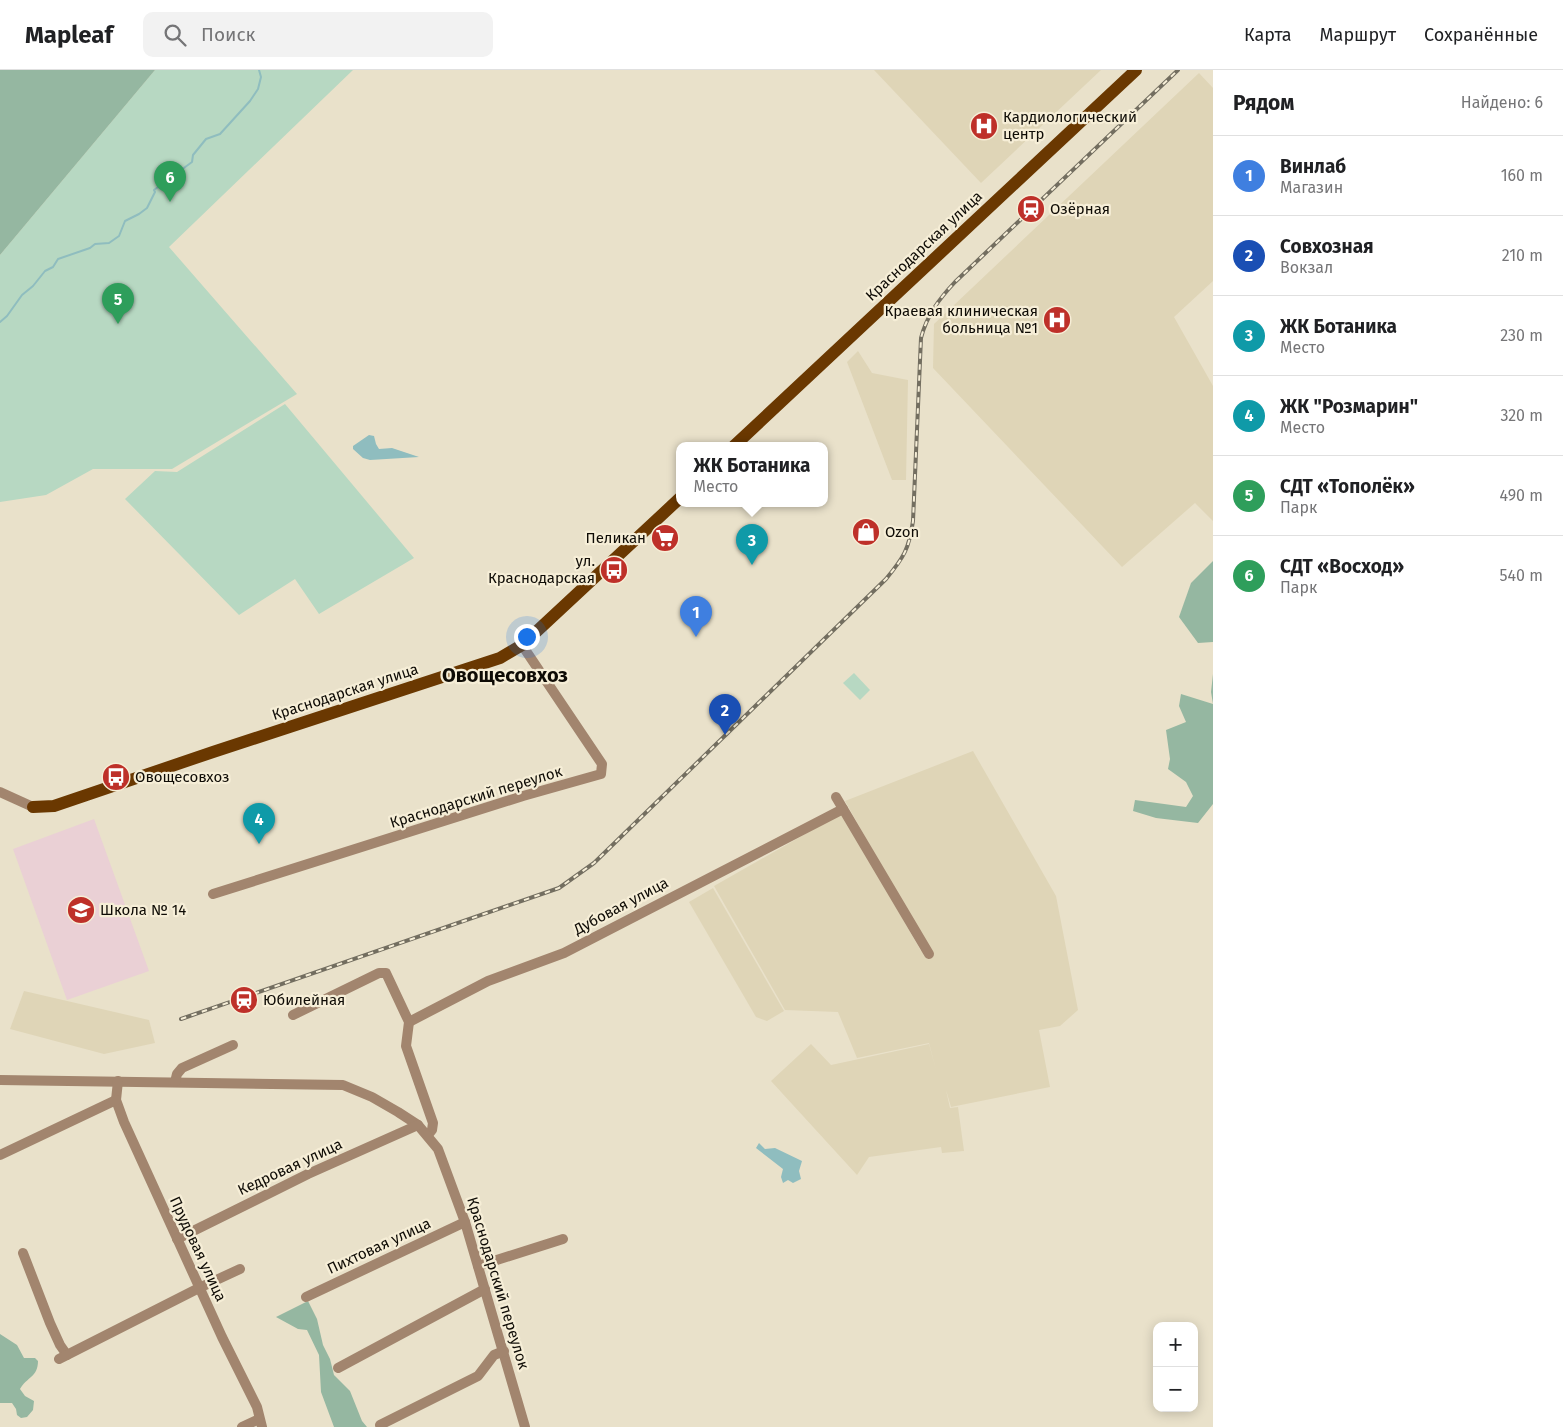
<!DOCTYPE html>
<html lang="ru">
<head>
<meta charset="utf-8">
<style>
  body { margin:0; font-family:"Fira Sans",sans-serif; background:#f2f2f2; color:#202124 }
  .controls { position:absolute; right:15px; bottom:15px; display:grid; overflow:hidden; border-radius:10px; box-shadow:0 2px 12px #0003 }
  .controls button { width:45px; height:45px; display:grid; place-items:center; padding:0; border:0; border-bottom:1px solid #e0e0e0; background:#fff; color:#202124; font:25px sans-serif }
  .you { position:absolute; left:526px; top:566px; width:18px; height:18px; margin:-12px; border:4px solid #fff; border-radius:50%; background:#1a73e8; box-shadow:0 0 0 8px #1a73e833 }
  .badge { display:grid; place-items:center; width:32px; height:32px; border-radius:50%; background:#be3029; color:#fff; font-size:16px; font-weight:700 }
  .pin { position:absolute; translate:-50% -41px; filter:drop-shadow(0 1px 2px #0008) }
  .pin::after { content:''; position:absolute; top:26px; width:18px; height:15px; background:inherit; clip-path:polygon(0 0,100% 0,50% 100%) }
  .popup { position:absolute; left:676px; top:372px; width:152px; height:65px; box-sizing:border-box; display:grid; place-content:center; border-radius:10px; background:#fff; filter:drop-shadow(0 1px 4px #0005); font-size:16px; white-space:nowrap; color:#757577 }
  .popup b { font-size:19px; color:#202124 }
  .popup::after { content:''; position:absolute; left:50%; top:100%; margin-left:-10px; border:10px solid transparent; border-top-color:#fff }
  .list { margin:0; padding:0; list-style:none }
  h2 { display:flex; justify-content:space-between; align-items:center; height:65px; margin:0; padding:0 20px; font-size:21px }
  h2 small { font-size:16px; font-weight:400; color:#757577 }
  .list li { display:grid; grid-template-columns:32px 1fr auto; gap:15px; align-items:center; box-sizing:border-box; height:80px; padding:0 20px; border-top:1px solid #e0e0e0 }
  .list b { display:block; font-size:19px; white-space:nowrap }
  .list p { margin:0; font-size:16px; white-space:nowrap; color:#757577 }
  .list em { font-size:16px; font-style:normal; color:#757577 }
  .icon { flex:none; width:28px; height:28px; fill:none; stroke:currentColor; stroke-width:2; stroke-linecap:round; stroke-linejoin:round }
  .map { position:relative; flex:none; width:1213px; height:1357px; overflow:hidden }
  header { display:flex; align-items:center; gap:30px; box-sizing:border-box; height:70px; padding:0 25px; background:#fff; border-bottom:1px solid #e0e0e0 }
  header strong { font-size:24px }
  nav { display:flex; gap:28px; margin-inline-start:auto; font-size:18px }
  .search { width:350px; height:45px; background:#f2f2f2; display:flex; align-items:center; gap:12px; box-sizing:border-box; padding:0 18px; border-radius:10px; color:#757577; font-size:19px }
  main { display:flex }
  aside { flex:1; background:#fff }
  .map>svg:first-child { display:block }
  .built { fill:#dfd5b7 }
  .education { fill:#ead0d5 }
  .green { fill:#b7d8c2 }
  .forest { fill:#95b7a1 }
  .water { fill:#8fbdbf }
  .lines { fill:none; stroke-linecap:round; stroke-linejoin:round }
  .stream { stroke:#8fbdbf; stroke-width:2 }
  .minor { stroke:#a2856e; stroke-width:10 }
  .major { stroke:#6a3801; stroke-width:12 }
  .rail-casing { stroke:#736e60; stroke-width:4 }
  .rail { stroke:#f6eed7; stroke-width:2; stroke-dasharray:5.5; stroke-linecap:butt }
  .labels { text-anchor:middle; stroke-width:4.5; stroke-linejoin:round; paint-order:stroke }
  .poi-label { font-size:15px; fill:#0e0b05; stroke:#f6eed7; text-anchor:start }
  .street-label { font-size:15px; fill:#0e0b05; stroke:#f6eed7 }
  .district-label { font-size:20px; font-weight:bold; fill:#0e0b05; stroke:#f6eed7 }
</style>
</head>
<body>
<header>
<strong>Mapleaf</strong>
<div class="search"><svg class="icon" aria-label="search" viewBox="0 0 24 24"><circle cx="10" cy="10" r="6"/><path d="M15 15l6 6"/></svg>Поиск</div>
<nav><a>Карта</a><a>Маршрут</a><a>Сохранённые</a></nav>
</header>
<main>
<div class="map">
<svg width="1213" height="1357" viewBox="0 0 1213 1357">
  <rect width="100%" height="100%" fill="#e9e1ca"/>
  <g class="built">
    <path d="M 874,0 L 1101,0 L 981,113 Z"/>
    <path d="M 1199,3 L 1213,18 L 1213,211 L 1174,247 L 1213,316 L 1213,451 L 1195,433 L 1122,497 L 933,298 L 934,254 Z"/>
    <path d="M 858,281 L 872,303 L 908,310 L 906,410 L 892,410 L 847,292 Z"/>
    <path d="M 973,681 L 1056,826 L 1078,940 L 1060,956 L 1039,960 L 1050,1017 L 951,1037 L 946,1020 L 950,1038 L 958,1037 L 964,1081 L 942,1083 L 941,1077 L 869,1087 L 857,1105 L 771,1011 L 811,974 L 831,995 L 929,974 L 936,1000 L 929,973 L 857,988 L 838,942 L 785,940 L 714,816 L 842,743 L 921,881 L 927,876 L 845,731 Z"/>
    <path d="M 713,818 L 784,941 L 767,951 L 756,947 L 689,832 Z"/>
    <path d="M 24,921 L 149,950 L 155,973 L 104,984 L 10,959 Z"/>
  </g>
  <path class="education" d="M 94,749 L 149,901 L 67,930 L 13,779 Z"/>
  <g class="green">
    <path d="M 155,0 L 353,0 L 169,177 L 297,324 L 172,399 L 93,399 L 46,425 L 0,432 L 0,185 Z"/>
    <path d="M 285,334 L 414,488 L 319,544 L 295,509 L 239,545 L 125,429 L 155,401 L 177,402 Z"/>
    <path d="M 854,603 L 870,620 L 860,630 L 843,613 Z"/>
  </g>
  <g class="forest">
    <path d="M 0,0 L 155,0 L 0,185 Z"/>
    <path d="M 1213,491 L 1213,572 L 1198,573 L 1179,547 L 1191,513 Z"/>
    <path d="M 1213,604 L 1213,734 L 1198,753 L 1156,748 L 1133,741 L 1135,730 L 1186,737 L 1193,726 L 1186,712 L 1168,699 L 1170,689 L 1166,660 L 1186,652 L 1179,636 L 1181,624 L 1213,634 L 1211,622 Z"/>
    <path d="M 308,1231 L 317,1249 L 323,1275 L 330,1289 L 334,1305 L 350,1321 L 362,1351 L 367,1357 L 334,1357 L 321,1322 L 319,1285 L 307,1260 L 298,1259 L 276,1247 Z"/>
    <path d="M 0,1264 L 17,1275 L 24,1288 L 35,1288 L 38,1291 C 38,1307 27,1307 20,1319 L 25,1326 L 34,1331 L 33,1340 L 27,1347 L 21,1348 L 17,1345 L 16,1339 L 12,1333 L 0,1333 Z"/>
  </g>
  <g class="water">
    <path d="M 369,365 L 374,366 L 376,374 L 379,379 L 392,378 L 419,387 L 370,390 L 363,388 L 353,379 L 353,376 Z"/>
    <path d="M 759,1073 L 765,1079 L 775,1078 L 802,1091 L 799,1101 L 801,1109 L 793,1113 L 788,1110 L 783,1113 L 781,1107 L 783,1099 L 756,1078 Z"/>
  </g>
  <g class="lines">
    <path class="stream" d="M 0,252 L 7,246 L 22,225 L 33,216 L 45,201 L 53,197 L 58,189 L 90,178 L 95,174 L 109,173 L 119,166 L 125,151 L 139,144 L 147,138 L 155,122 L 154,120 L 192,92 L 193,85 L 206,69 L 220,64 L 250,31 L 258,19 L 261,7 L 259,0"/>
    <g class="minor">
      <path d="M 0,722 L 33,737"/>
      <path d="M 836,727 L 929,884"/>
      <path d="M 213,824 L 523,726 L 601,704 L 602,694 L 522,575"/>
      <path d="M 293,945 L 379,903 L 386,903 L 409,952 L 406,976 L 433,1053 L 432,1060 L 428,1065"/>
      <path d="M 409,952 L 488,911 L 564,883 L 843,739"/>
      <path d="M 0,1010 L 343,1015 L 372,1027 L 398,1042 L 418,1055 L 438,1079 L 465,1152 L 525,1357"/>
      <path d="M 118,1011 L 116,1030 L 124,1052 L 222,1267 L 257,1337 L 262,1357"/>
      <path d="M 175,1012 L 177,1004 L 182,998 L 233,975"/>
      <path d="M 0,1085 L 116,1030"/>
      <path d="M 177,1169 L 308,1104 L 418,1055"/>
      <path d="M 23,1183 L 50,1253 L 60,1275 L 67,1285"/>
      <path d="M 478,1196 L 563,1169"/>
      <path d="M 306,1227 L 465,1152"/>
      <path d="M 59,1289 L 199,1218 L 240,1199"/>
      <path d="M 338,1298 L 485,1219"/>
      <path d="M 380,1355 L 478,1306 L 494,1285 L 504,1281"/>
      <path d="M 242,1357 L 259,1349"/>
    </g>
    <g class="major">
      <path d="M 734,376 L 1136,0"/>
      <path d="M 33,737 L 54,736 L 213,682 L 500,588 L 522,575 L 680,428"/>
    </g>
    <defs>
      <path id="rail" d="M 181,949 L 559,818 L 594,793 L 886,509 C 904,487 909,479 913,451 L 921,268 C 927,245 939,229 955,212 L 1178,0"/>
    </defs>
    <use href="#rail" class="rail-casing"/>
    <use href="#rail" class="rail"/>
  </g>
  <defs>
    <symbol id="hospital-disc" viewBox="-11 -11 22 22"><circle r="9.5" fill="#be3029" stroke="#f6eed7"/><path d="M-5-5h3v3.5h4V-5h3V5h-3V1.5h-4V5h-3Z" fill="#fff"/></symbol>
    <symbol id="station-disc" viewBox="-11 -11 22 22"><circle r="9.5" fill="#be3029" stroke="#f6eed7"/><path d="M-3-6H3Q5-6 5-4V2Q5 4 3 4L4.5 6H3L1.5 4h-3L-3 6H-4.5L-3 4Q-5 4-5 2V-4Q-5-6-3-6ZM-3.5-4v3h7v-3ZM-3.5 1v1.5H-2V1ZM2 1v1.5H3.5V1Z" fill="#fff"/></symbol>
    <symbol id="shop-disc" viewBox="-11 -11 22 22"><circle r="9.5" fill="#be3029" stroke="#f6eed7"/><path d="M-5-2.5h2.3a2.7 3.5 0 0 1 5.4 0H5L5.5 6h-11ZM-1.5-2.5h3a1.5 2.3 0 0 0-3 0Z" fill="#fff"/></symbol>
    <symbol id="supermarket-disc" viewBox="-11 -11 22 22"><circle r="9.5" fill="#be3029" stroke="#f6eed7"/><path d="M-6-5.5h2.5l.6 2H6L4.5 2H-2.5L-4.4-4H-6ZM-1.5 3.2a1.3 1.3 0 1 0 .1 0ZM3 3.2a1.3 1.3 0 1 0 .1 0Z" fill="#fff"/></symbol>
    <symbol id="bus-disc" viewBox="-11 -11 22 22"><circle r="9.5" fill="#be3029" stroke="#f6eed7"/><path d="M-5-6H5V4H4V6H2V4H-2V6H-4V4H-5ZM-3.5-4V0h7V-4ZM-3.5 1.2v1.5H-2V1.2ZM2 1.2v1.5H3.5V1.2Z" fill="#fff"/></symbol>
    <symbol id="school-disc" viewBox="-11 -11 22 22"><circle r="9.5" fill="#be3029" stroke="#f6eed7"/><path d="M0-5L7-2L0 1L-7-2ZM-4 1L0 2.5L4 1V4Q0 6-4 4Z" fill="#fff"/></symbol>
  </defs>
  <g fill-rule="evenodd">
    <use href="#hospital-disc" x="968" y="40" width="32" height="32"/>
    <use href="#station-disc" x="1015" y="123" width="32" height="32"/>
    <use href="#hospital-disc" x="1041" y="234" width="32" height="32"/>
    <use href="#shop-disc" x="850" y="446" width="32" height="32"/>
    <use href="#supermarket-disc" x="649" y="452" width="32" height="32"/>
    <use href="#bus-disc" x="598" y="484" width="32" height="32"/>
    <use href="#bus-disc" x="100" y="691" width="32" height="32"/>
    <use href="#school-disc" x="65" y="824" width="32" height="32"/>
    <use href="#station-disc" x="228" y="914" width="32" height="32"/>
  </g>
  <g class="labels">
    <g class="poi-label">
      <text x="1003" y="52">Кардиологический<tspan x="1003" dy="17">центр</tspan></text>
      <text x="1050" y="144">Озёрная</text>
      <text x="1038" y="246" text-anchor="end">Краевая клиническая<tspan x="1038" dy="17">больница №1</tspan></text>
      <text x="885" y="467">Ozon</text>
      <text x="646" y="473" text-anchor="end">Пеликан</text>
      <text x="595" y="496" text-anchor="end">ул.<tspan x="595" dy="17">Краснодарская</tspan></text>
      <text x="135" y="712">Овощесовхоз</text>
      <text x="100" y="845">Школа № 14</text>
      <text x="263" y="935">Юбилейная</text>
    </g>
    <g class="street-label">
      <text transform="translate(924 176) rotate(-43)" y="5">Краснодарская улица</text>
      <text transform="translate(345 622) rotate(-18)" y="5">Краснодарская улица</text>
      <text transform="translate(476 727) rotate(-17)" y="5">Краснодарский переулок</text>
      <text transform="translate(621 836) rotate(-28)" y="5">Дубовая улица</text>
      <text transform="translate(290 1097) rotate(-25)" y="5">Кедровая улица</text>
      <text transform="translate(379 1176) rotate(-25)" y="5">Пихтовая улица</text>
      <text transform="translate(198 1179) rotate(65)" y="5">Прудовая улица</text>
      <text transform="translate(498 1213) rotate(73)" y="5">Краснодарский переулок</text>
    </g>
    <g class="district-label">
      <text x="505" y="612">Овощесовхоз</text>
    </g>
  </g>
</svg>
<div class="controls">
<button>+</button>
<button>−</button>
</div>
<div class="you"></div>
<div class="pin badge" style="left:696px;top:567px;background:#3f7fe0">1</div>
<div class="pin badge" style="left:725px;top:665px;background:#1a4fb4">2</div>
<div class="pin badge" style="left:752px;top:495px;background:#0f9aa8">3</div>
<div class="popup"><b>ЖК Ботаника</b>Место</div>
<div class="pin badge" style="left:259px;top:774px;background:#0f9aa8">4</div>
<div class="pin badge" style="left:118px;top:254px;background:#2e9e5b">5</div>
<div class="pin badge" style="left:170px;top:132px;background:#2e9e5b">6</div>
</div>
<aside>
<h2>Рядом<small>Найдено: 6</small></h2>
<ul class="list">
<li><span class="badge" style="background:#3f7fe0">1</span><div><b>Винлаб</b><p>Магазин</p></div><em>160 m</em></li>
<li><span class="badge" style="background:#1a4fb4">2</span><div><b>Совхозная</b><p>Вокзал</p></div><em>210 m</em></li>
<li><span class="badge" style="background:#0f9aa8">3</span><div><b>ЖК Ботаника</b><p>Место</p></div><em>230 m</em></li>
<li><span class="badge" style="background:#0f9aa8">4</span><div><b>ЖК &quot;Розмарин&quot;</b><p>Место</p></div><em>320 m</em></li>
<li><span class="badge" style="background:#2e9e5b">5</span><div><b>СДТ «Тополёк»</b><p>Парк</p></div><em>490 m</em></li>
<li><span class="badge" style="background:#2e9e5b">6</span><div><b>СДТ «Восход»</b><p>Парк</p></div><em>540 m</em></li>
</ul>
</aside>
</main>
</body>
</html>
